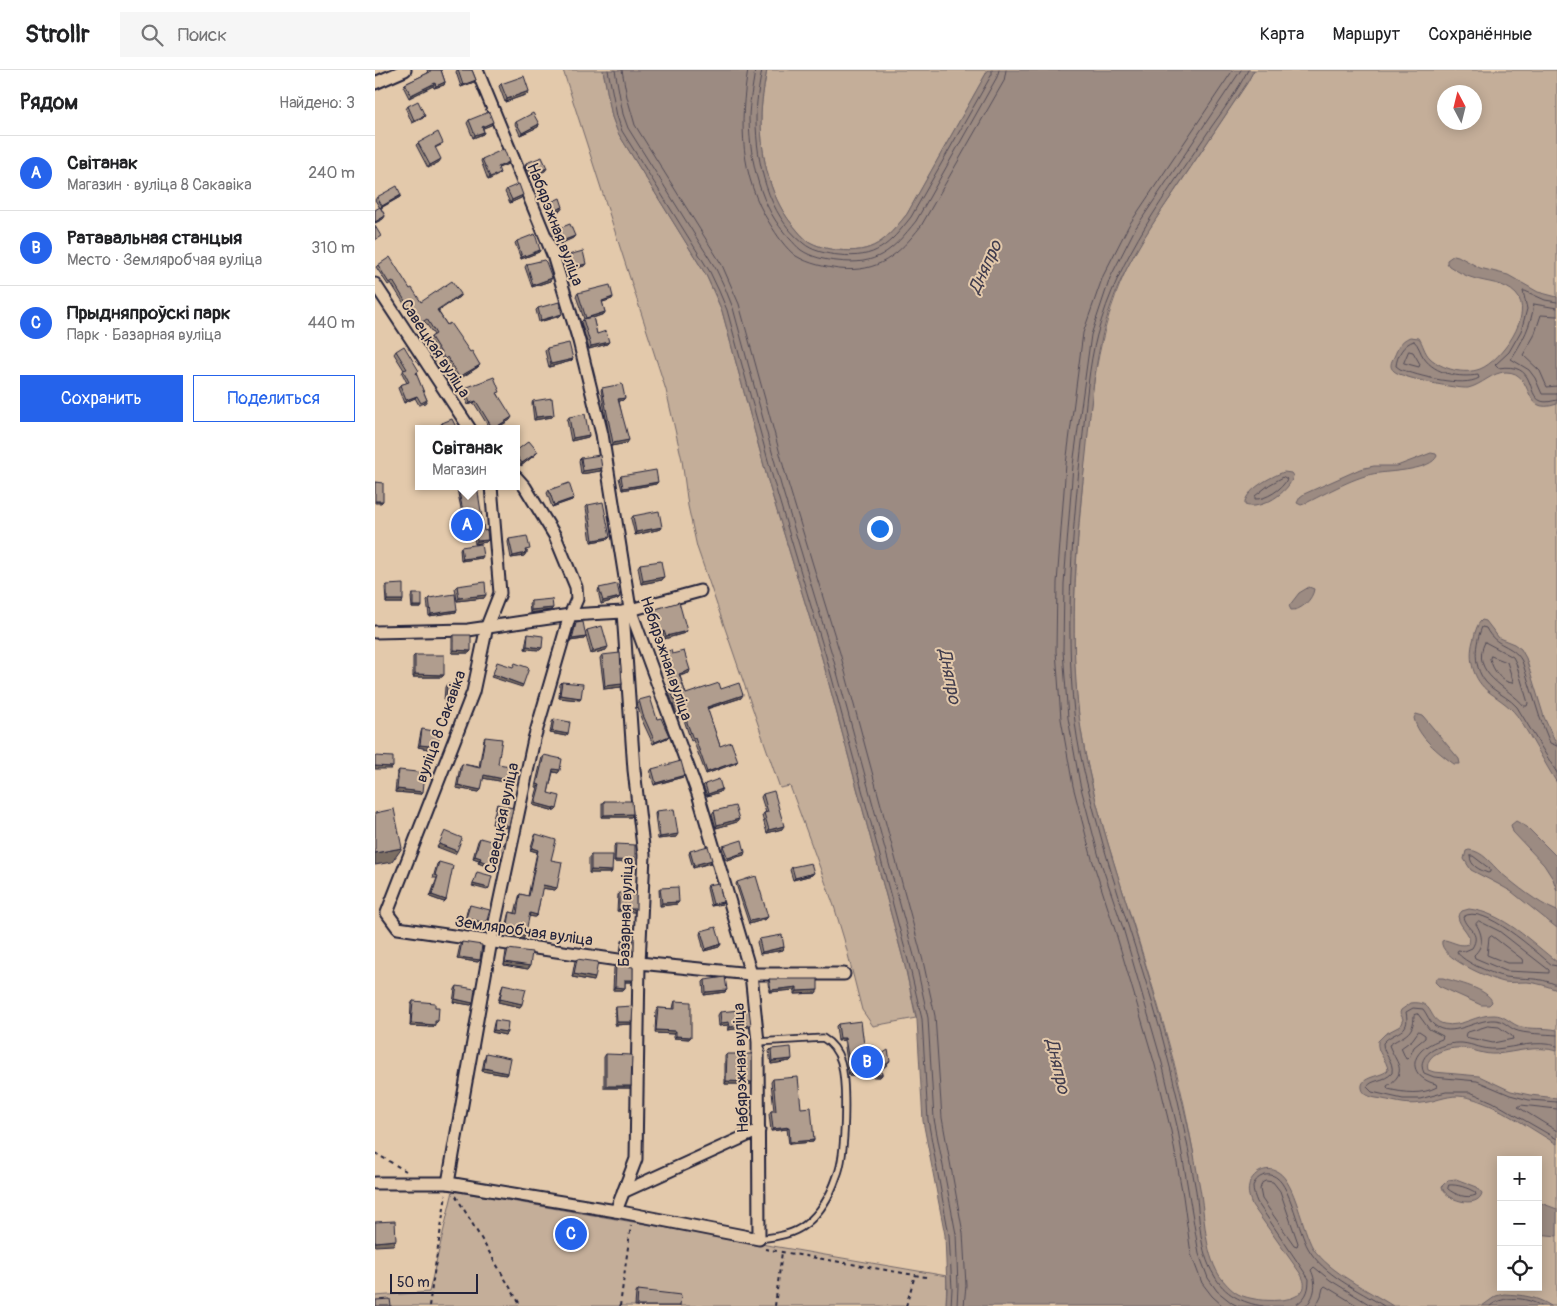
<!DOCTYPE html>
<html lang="ru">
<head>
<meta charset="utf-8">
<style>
  body { margin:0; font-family:Pangolin,sans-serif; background:#f6f6f6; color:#202124 }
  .controls { position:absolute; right:15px; bottom:15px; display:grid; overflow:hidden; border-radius:0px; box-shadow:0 2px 12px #0003 }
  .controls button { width:45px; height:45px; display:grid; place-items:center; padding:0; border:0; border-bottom:1px solid #e0e0e0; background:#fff; color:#202124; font:25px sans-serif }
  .compass { position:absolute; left:1062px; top:15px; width:45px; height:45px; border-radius:50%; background:#fff; box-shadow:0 2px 12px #0003; rotate:353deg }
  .scale { position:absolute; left:15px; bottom:12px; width:88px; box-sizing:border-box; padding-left:5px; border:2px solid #22223b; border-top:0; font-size:14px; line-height:18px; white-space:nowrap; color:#22223b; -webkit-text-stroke:4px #e3c9ab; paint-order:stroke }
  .you { position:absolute; left:504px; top:458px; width:18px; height:18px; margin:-12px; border:4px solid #fff; border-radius:50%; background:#1a73e8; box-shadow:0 0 0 8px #1a73e833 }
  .badge { display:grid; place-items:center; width:32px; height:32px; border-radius:50%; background:#2563eb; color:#fff; font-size:16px; font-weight:700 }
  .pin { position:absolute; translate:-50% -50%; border:2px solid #fff; box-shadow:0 1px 5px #0006 }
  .popup { position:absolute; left:40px; top:355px; width:105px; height:65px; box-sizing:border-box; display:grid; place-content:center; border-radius:0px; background:#fff; filter:drop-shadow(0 1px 4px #0005); font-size:16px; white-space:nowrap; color:#757577 }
  .popup b { font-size:19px; color:#202124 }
  .popup::after { content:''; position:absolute; left:50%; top:100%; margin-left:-10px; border:10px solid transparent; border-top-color:#fff }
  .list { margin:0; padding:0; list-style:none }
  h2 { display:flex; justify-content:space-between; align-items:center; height:65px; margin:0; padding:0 20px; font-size:21px }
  h2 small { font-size:16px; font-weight:400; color:#757577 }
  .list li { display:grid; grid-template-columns:32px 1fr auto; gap:15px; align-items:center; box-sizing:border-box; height:75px; padding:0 20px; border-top:1px solid #e0e0e0 }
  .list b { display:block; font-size:19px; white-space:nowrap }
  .list p { margin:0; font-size:16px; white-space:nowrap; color:#757577 }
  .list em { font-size:16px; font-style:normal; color:#757577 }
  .actions { display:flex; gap:10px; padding:15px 20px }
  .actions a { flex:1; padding:11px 0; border:1px solid #2563eb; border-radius:0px; text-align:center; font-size:18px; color:#2563eb }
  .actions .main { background:#2563eb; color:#fff }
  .icon { flex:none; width:28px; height:28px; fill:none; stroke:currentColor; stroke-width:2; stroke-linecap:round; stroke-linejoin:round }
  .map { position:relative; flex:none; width:1182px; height:1236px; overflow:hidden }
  header { display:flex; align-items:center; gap:30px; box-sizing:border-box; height:70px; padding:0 25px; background:#fff; border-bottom:1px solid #e0e0e0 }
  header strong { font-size:24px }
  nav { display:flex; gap:28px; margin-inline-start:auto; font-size:18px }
  .search { width:350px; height:45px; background:#f6f6f6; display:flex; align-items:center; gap:12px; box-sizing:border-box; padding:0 18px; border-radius:0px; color:#757577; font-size:19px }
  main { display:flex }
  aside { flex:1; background:#fff }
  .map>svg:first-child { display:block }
  .green { fill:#c4ae99; stroke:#73686a; fill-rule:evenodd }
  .water { fill:#9c8b82; stroke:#6b6166 }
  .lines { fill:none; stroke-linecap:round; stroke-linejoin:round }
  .shore { stroke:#534c57; stroke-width:1 }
  .lane-casing { stroke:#22223b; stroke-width:9 }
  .street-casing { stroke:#22223b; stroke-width:15 }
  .path { stroke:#22223b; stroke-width:2; stroke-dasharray:4 4; stroke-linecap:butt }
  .lane { stroke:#e3c9ab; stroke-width:5.5 }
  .street { stroke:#e3c9ab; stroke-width:11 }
  .wall { fill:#97877a; stroke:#22223b }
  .shaded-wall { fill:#7b6e63; stroke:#22223b }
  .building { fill:#b09d8e; stroke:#22223b }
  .labels { text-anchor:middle; stroke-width:4; stroke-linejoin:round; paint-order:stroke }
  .street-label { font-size:16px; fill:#22223b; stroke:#e3c9ab }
  .water-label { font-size:18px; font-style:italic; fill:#403c4d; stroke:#e3c9ab }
</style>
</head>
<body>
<header>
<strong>Strollr</strong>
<div class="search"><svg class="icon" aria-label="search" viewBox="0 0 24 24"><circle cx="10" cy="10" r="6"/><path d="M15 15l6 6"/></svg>Поиск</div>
<nav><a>Карта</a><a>Маршрут</a><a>Сохранённые</a></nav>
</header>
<main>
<aside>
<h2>Рядом<small>Найдено: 3</small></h2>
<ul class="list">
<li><span class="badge">A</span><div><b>Світанак</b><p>Магазин · вуліца 8 Сакавіка</p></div><em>240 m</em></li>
<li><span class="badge">B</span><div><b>Ратавальная станцыя</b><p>Место · Земляробчая вуліца</p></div><em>310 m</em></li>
<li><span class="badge">C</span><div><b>Прыдняпроўскі парк</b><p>Парк · Базарная вуліца</p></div><em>440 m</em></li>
</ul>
<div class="actions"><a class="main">Сохранить</a><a>Поделиться</a></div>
</aside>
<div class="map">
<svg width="1182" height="1236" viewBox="0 0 1182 1236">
  <rect width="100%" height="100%" fill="#e3c9ab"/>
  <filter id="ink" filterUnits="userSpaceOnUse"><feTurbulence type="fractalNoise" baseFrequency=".02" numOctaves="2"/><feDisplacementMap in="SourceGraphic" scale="10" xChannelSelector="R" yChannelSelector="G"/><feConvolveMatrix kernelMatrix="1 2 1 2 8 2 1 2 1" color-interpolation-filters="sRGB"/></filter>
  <g filter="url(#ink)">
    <g class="green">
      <path d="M 188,0 L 228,0 L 237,47 L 243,63 L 331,205 L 347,241 L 395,418 L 447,588 L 530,896 L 541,948 L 498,956 L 487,940 L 469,869 L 459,836 L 415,716 L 405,718 L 322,477 L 313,436 L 307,390 L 291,320 Z"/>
      <path d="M 392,0 L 613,0 L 532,144 C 510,171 499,184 462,180 C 452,179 441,176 433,171 C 429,168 425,164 422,160 C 395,131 386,88 386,50 C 386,33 389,16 392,0 Z"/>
      <path d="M 879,0 L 1182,0 L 1182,1236 L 839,1236 C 829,1151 820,1071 798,989 C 786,943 772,898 758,853 C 736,785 714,718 704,647 C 694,569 701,488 708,409 C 714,344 720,275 745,214 C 759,178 783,146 804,115 C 827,81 849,47 872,13 ZM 1070,22 L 1100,22 L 1100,52 L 1070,52 ZM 1126,1090 L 1163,1090 L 1163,1217 L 1126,1217 Z"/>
      <path d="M 78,1121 L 572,1206 L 571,1236 L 0,1236 L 0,1226 L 54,1222 Z"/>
    </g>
    <g class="water">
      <path d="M 228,0 L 392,0 C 389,16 386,33 386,49 C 386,88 395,131 422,160 C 425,164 429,168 433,171 C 441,176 452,179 462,180 C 499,184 510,171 532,144 L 613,0 L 879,0 L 872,13 C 850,45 829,78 807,110 C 785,143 763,174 746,210 C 721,264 717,326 711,384 C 701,470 694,559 704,645 C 713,718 738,788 759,858 C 786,944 810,1029 825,1118 C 830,1146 829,1180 844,1205 C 849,1212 856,1220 863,1224 C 882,1234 946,1236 925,1203 L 877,1135 C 875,1129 872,1123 874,1116 C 876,1103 892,1095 903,1102 C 920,1112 927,1159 938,1178 C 955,1203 993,1220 1018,1236 L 571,1236 L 572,1219 L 570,1165 L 548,1051 L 542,950 L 530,896 L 447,588 L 395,418 L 347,241 L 339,222 L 331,205 L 243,63 L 237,47 Z"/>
      <path d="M 1079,185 L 1083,186 L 1105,198 L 1133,205 L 1163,222 L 1182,227 L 1182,334 C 1145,347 1161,302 1131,302 C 1117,302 1107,315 1093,318 C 1082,319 1026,308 1019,301 C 1014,297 1016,292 1019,287 C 1023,278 1025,271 1035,267 L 1044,268 C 1048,274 1049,282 1055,288 C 1067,299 1089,305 1105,299 C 1126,291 1160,244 1141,224 C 1129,212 1113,213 1098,208 C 1090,206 1082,201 1074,196 L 1072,193 L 1072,190 Z"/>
      <path d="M 1056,383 L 1061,384 L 1062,386 C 1056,400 1018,401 1004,403 C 982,405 950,424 929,434 L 926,435 L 922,433 L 925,427 L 929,424 L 985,399 L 999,396 L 1022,396 Z"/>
      <path d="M 909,402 L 916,403 L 918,406 C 915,422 885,441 870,435 C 868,421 897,406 909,402 Z"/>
      <path d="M 934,517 L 939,519 C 938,529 926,541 916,540 L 914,536 L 924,523 Z"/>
      <path d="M 1107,550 L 1111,551 L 1124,568 L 1139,574 L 1146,579 L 1151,588 L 1169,647 L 1182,676 L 1182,713 C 1169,692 1158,670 1145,650 C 1137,637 1126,631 1114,622 C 1098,610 1093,589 1098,571 C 1100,564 1101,555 1107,550 Z"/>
      <path d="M 1041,644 L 1048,646 L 1084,689 L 1085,694 L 1079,694 C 1064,683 1043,667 1039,648 Z"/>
      <path d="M 1141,751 L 1152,757 L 1182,787 L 1182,821 L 1178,809 L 1169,795 L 1138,762 L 1136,755 Z"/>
      <path d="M 1094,780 C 1108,781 1116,794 1126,803 C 1143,817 1161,832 1182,841 L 1182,858 L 1137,822 L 1123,814 L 1096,800 L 1089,789 L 1091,781 Z"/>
      <path d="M 1094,839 C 1129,843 1156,872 1182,892 L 1182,920 C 1172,916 1163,913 1152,912 C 1144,912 1136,913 1129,912 C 1115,909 1063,887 1067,871 L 1070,870 C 1079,872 1085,877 1094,874 C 1097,862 1084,858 1083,846 L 1087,841 Z"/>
      <path d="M 1062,908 L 1068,908 C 1081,912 1114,919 1117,932 L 1114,935 L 1106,935 L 1064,916 L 1060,912 Z"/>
      <path d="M 1036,933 C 1060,930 1052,950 1069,954 C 1086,958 1102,944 1119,945 C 1129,945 1134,952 1143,956 C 1155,960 1169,957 1182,960 L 1182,981 C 1161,975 1142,982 1121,984 C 1109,985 1098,979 1087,978 C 1074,977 1049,983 1053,1000 L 1059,1002 L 1104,1006 L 1136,1021 L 1155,1025 L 1182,1028 L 1182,1074 C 1157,1060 1112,1027 1083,1026 C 1070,1026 1059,1032 1046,1033 C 1030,1036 1017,1030 1001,1028 C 996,1027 988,1025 987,1018 C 985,1006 1007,1007 1013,1000 C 1012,989 1001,983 1003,971 L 1010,964 L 1025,956 L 1028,949 L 1025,943 L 1026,940 Z"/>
      <path d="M 1081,1109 L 1102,1117 L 1107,1123 C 1103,1140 1068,1130 1067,1116 L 1073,1110 Z"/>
      <path d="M 1163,1132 L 1182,1139 L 1182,1166 L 1163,1164 Z"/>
      <path d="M 1129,1224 C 1146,1225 1161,1226 1176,1236 L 1107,1236 L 1121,1226 Z"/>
    </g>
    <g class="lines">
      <g class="shore">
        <path d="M 233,0 L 242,46 L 247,61 L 335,202 L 344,221 L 352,240 L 400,416 L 451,586 L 534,894 L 547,949 L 553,1050 L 574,1165 L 577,1219 L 576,1236"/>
        <path d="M 240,0 L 248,44 L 253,58 L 341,199 L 350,218 L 358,238 L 406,415 L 457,584 L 541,893 L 553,948 L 559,1049 L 581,1164 L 583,1216 L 582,1236"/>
        <path d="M 247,0 L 252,27 L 260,55 L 347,195 L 364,234 L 413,413 L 465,583 L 548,891 L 560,946 L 567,1048 L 588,1163 L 591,1215 L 589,1236"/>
        <path d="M 373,0 C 364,53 365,107 395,154 C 402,165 410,178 421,186 C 434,194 450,197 464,199 C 504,203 523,185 546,156 L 629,11 L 631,0"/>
        <path d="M 380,0 C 378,16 374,33 374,49 C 375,91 385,138 415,169 C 418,172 422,177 426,180 C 436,187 450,190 462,191 C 502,196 517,181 541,151 L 622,7 L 624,0"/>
        <path d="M 387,0 C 384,16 381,33 381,49 C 381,92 393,145 428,173 C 437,181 452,184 464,185 C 501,189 514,175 536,147 L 617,4 L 617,0"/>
        <path d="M 873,0 C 863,20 850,38 837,56 C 792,124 744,184 722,265 C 714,295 711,333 708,364 C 697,457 690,551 699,643 C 702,676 711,710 719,741 C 741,827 774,911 795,997 C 805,1038 814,1079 821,1121 C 825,1149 824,1181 839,1205 C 849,1224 867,1233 888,1236"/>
        <path d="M 1182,232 L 1170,230 L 1150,221 L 1148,221 L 1152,239 L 1146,261 L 1134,282 L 1120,295 L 1123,298 C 1163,292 1150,325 1166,331 C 1171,333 1177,331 1182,330"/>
        <path d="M 1182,238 L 1159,234 C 1156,255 1148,271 1136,289 L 1154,300 L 1160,308 L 1167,324 L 1182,324"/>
        <path d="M 1182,246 L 1166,245 L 1159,266 L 1148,285 L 1165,301 L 1172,317 L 1182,316"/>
        <path d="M 1039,271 C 1044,275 1045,283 1049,288 C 1060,304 1084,308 1103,305 L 1104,308 C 1088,318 1043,306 1025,299 L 1021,296 C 1022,286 1028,274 1039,271 Z"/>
        <path d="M 1034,281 L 1038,282 L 1045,294 L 1044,297 L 1029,293 Z"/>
        <path d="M 909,407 L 912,409 C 908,419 890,430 880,429 L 880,426 L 894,415 Z"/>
        <path d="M 1110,572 L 1138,587 L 1141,593 L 1153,633 L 1152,636 L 1149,636 C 1134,617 1094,604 1110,572 Z"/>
        <path d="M 1116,586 L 1132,592 L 1138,611 L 1137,613 C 1126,612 1118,600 1115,589 Z"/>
        <path d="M 1182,676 L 1175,673 L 1165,648 L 1147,591 C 1137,573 1121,578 1111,558 L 1107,557 C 1098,578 1098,603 1117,618 C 1126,625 1135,629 1142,637 L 1182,703"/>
        <path d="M 1095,786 L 1098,786 L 1115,799 L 1115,802 L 1113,803 C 1105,800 1095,796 1095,786 Z"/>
        <path d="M 1104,851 L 1124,861 L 1174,900 L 1174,903 L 1131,901 L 1100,888 L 1099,885 C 1109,876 1108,865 1101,854 Z"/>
        <path d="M 1117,866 L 1147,889 L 1148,893 L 1132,893 L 1112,885 L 1114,868 Z"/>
        <path d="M 1182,896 L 1177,895 C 1161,882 1108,832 1088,847 C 1091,860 1107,862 1097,878 L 1090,881 L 1083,880 L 1082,882 C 1086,888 1094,892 1101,896 C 1111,900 1120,905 1131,907 C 1151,910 1162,906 1182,915"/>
        <path d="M 1043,944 L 1054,959 L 1068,966 L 1067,969 C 1059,972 1052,975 1046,981 C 1032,996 1044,1010 1061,1014 L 1062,1017 C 1047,1025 1029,1023 1013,1019 L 1012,1016 C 1035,1001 1020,992 1014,975 C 1028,965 1039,966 1039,945 Z"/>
        <path d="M 1113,956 L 1124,957 L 1137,966 L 1138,969 L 1118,973 L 1090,967 L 1091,963 Z"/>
        <path d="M 1044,961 L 1050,965 L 1050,968 L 1039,977 L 1034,988 L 1031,989 L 1026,978 L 1037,970 Z"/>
        <path d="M 1182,965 C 1171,964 1149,964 1140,960 C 1132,956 1128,950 1119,950 C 1100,949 1077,969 1059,955 C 1054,951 1052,944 1048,939 L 1038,938 L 1031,942 C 1036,965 1019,960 1008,973 C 1008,986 1019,989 1017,1003 C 1009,1012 997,1009 992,1017 L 997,1022 L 1028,1029 L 1045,1029 L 1071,1022 L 1095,1022 L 1118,1032 L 1182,1069"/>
        <path d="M 1182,976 C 1161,970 1142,977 1121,979 C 1109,980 1098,974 1087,973 C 1071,972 1039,982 1049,1003 L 1059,1007 L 1102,1011 L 1135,1025 L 1154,1030 L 1182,1032"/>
        <path d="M 1182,1039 L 1146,1035 L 1143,1037 L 1182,1061"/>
        <path d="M 891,1111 L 898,1112 L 905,1121 L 923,1173 L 922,1176 L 919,1175 L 887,1129 L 885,1119 L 887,1113 Z"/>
        <path d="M 1074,1115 C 1082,1114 1093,1118 1100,1122 L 1101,1125 C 1092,1129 1080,1125 1073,1119 Z"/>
        <path d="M 848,1236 L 837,1226 L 827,1213 L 816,1184 L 808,1126 L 796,1061 L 780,995 L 740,860 L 717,789 L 698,716 L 686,649 L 681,581 L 682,513 L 691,394 L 708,263 L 728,206 L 754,155 L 858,0"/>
        <path d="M 863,1236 L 857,1233 L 842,1221 L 833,1208 L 824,1184 L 803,1060 L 787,993 L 748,858 L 724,787 L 705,714 L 693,648 L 688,581 L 689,514 L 698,395 L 716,265 L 735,208 L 760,159 L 866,0"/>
        <path d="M 919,1236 C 930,1229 934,1223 934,1209 L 882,1132 C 880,1127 878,1122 878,1117 C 880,1106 894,1101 902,1108 C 915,1117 924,1162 933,1178 C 948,1205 983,1220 1009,1236"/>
        <path d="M 931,1236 C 941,1225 942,1213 936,1200 L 939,1197 L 955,1210 L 997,1236"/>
        <path d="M 941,1236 L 946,1226 L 948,1218 L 950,1216 L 983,1236"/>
        <path d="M 1115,1236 C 1128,1225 1152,1227 1166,1236"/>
      </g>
      <defs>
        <path id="lane" d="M 383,972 L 448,968 C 457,973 463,982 466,992 C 472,1015 471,1085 462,1106 C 456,1124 446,1142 431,1154 C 418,1165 400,1167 384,1169"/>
        <g id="street">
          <path d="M 0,13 L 30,0"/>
          <path d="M 0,214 L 95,359"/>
          <path d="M 116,416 L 125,523 L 112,556 L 98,622 L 12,843 L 23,858 L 264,893 L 376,904 L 469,904"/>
          <path d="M 0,562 L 93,560 L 195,545 L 248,542 L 325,521"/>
          <path d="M 0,1113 L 73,1113 L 241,1141 L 384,1169 L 383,972 L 376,904 L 323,724 L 255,539 L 227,364 L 204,271 L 178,185 L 102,0"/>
          <path d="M 73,1113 L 116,871 L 159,669 L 195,545 L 202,529 L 201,517 L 180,466 L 150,417 L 141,407"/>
          <path d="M 248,1122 L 384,1060"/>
          <path d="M 241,1141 L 261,1089 L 264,893 L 269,785 L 259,700 L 248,542"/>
        </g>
      </defs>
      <use href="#lane" class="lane-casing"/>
      <use href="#street" class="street-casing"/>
      <g class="path">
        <path d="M 0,1083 L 31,1101"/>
        <path d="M 81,1126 L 146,1236"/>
        <path d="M 390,1179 L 551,1207"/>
        <path d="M 54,1236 L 71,1125"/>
        <path d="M 245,1236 L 256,1155"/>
        <path d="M 400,1236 L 407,1182"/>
        <path d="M 531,1236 L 540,1205"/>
      </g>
      <use href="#lane" class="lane"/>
      <use href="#street" class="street"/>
    </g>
    <g class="wall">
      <path d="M 52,0 L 66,0 L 70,12 L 69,15 L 59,18 L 58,16 L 34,28 L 28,16 L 30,14 L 53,3 Z"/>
      <path d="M 82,0 L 97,0 L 101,10 L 99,12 L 86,17 L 81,2 Z"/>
      <path d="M 126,14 L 153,24 L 130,32 L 124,16 Z"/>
      <path d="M 33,36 L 48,48 L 37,53 L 31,39 Z"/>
      <path d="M 94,50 L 118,52 L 116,55 L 108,58 L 109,62 L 108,64 L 98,68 L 92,53 Z"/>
      <path d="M 141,52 L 164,54 L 163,57 L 145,65 L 140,54 Z"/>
      <path d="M 43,73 L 66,75 L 60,78 L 64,92 L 53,98 L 41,75 Z"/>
      <path d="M 107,89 L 134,92 L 133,94 L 123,98 L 123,105 L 113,110 L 106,91 Z"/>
      <path d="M 151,93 L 172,98 L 170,101 L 154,107 L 150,96 Z"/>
      <path d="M 132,119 L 146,128 L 135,133 L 130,122 Z"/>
      <path d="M 26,125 L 25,127 L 6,138 L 10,146 L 8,149 L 0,153 L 0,140 L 5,138 L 0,130 L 2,127 Z"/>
      <path d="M 174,133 L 186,140 L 175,144 L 172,135 Z"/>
      <path d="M 182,159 L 200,166 L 198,168 L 185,174 L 180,162 Z"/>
      <path d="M 142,171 L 165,180 L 164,182 L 146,189 L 140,173 Z"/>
      <path d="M 190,186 L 209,196 L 191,201 L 188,188 Z"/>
      <path d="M 152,194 L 175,211 L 157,217 L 150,197 Z"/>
      <path d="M 3,195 L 35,219 L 46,232 L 86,224 L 84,227 L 63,241 L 72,255 L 105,295 L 103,297 L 83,310 L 71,290 L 69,291 L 54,270 L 56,267 L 59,265 L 50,252 L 43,256 L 16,213 L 13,215 L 1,197 Z"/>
      <path d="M 203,223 L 238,227 L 237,229 L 227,232 L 230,242 L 229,244 L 218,248 L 222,264 L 232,274 L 214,279 L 206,252 L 209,249 L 201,226 Z"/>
      <path d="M 163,238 L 187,244 L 185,246 L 164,252 L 161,240 Z"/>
      <path d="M 172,278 L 196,291 L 174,297 L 170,281 Z"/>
      <path d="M 21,281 L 44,301 L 41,304 L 52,330 L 50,333 L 44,335 L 40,328 L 29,333 L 23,318 L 25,315 L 32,313 L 27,303 L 29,300 L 19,284 Z"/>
      <path d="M 90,318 L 123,324 L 135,350 L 120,359 L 115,359 L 99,333 L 93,335 L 88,320 Z"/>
      <path d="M 227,318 L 248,330 L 244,331 L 252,373 L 236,376 L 226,320 Z"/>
      <path d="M 158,331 L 177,347 L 159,350 L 157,333 Z"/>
      <path d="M 194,347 L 214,365 L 213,367 L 196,371 L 192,350 Z"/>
      <path d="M 67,353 L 82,359 L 67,359 L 65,356 Z"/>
      <path d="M 141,381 L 163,382 L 161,384 L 146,396 L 141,389 Z"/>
      <path d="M 206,388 L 227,398 L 225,401 L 206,404 L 204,390 Z"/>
      <path d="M 246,406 L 283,412 L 281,414 L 247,420 L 244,408 Z"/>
      <path d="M 83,417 L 109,461 L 113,470 L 111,472 L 100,474 L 97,451 L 87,452 L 87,443 L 82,419 Z"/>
      <path d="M 174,420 L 197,430 L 177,437 L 172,423 Z"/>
      <path d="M 213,435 L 235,467 L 233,469 L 216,472 L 211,437 Z"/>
      <path d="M 258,446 L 287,457 L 286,459 L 260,465 L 256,449 Z"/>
      <path d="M 134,469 L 153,482 L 151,482 L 151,483 L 149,486 L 136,488 L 133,472 Z"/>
      <path d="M 86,477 L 107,488 L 86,491 L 85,479 Z"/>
      <path d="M 265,494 L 289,507 L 287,510 L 266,514 L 263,497 Z"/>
      <path d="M 12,515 L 27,533 L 11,533 L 10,517 Z"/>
      <path d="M 82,516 L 109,528 L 82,531 L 80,518 Z"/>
      <path d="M 224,518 L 245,527 L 243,529 L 226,534 L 223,521 Z"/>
      <path d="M 38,524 L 46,538 L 37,538 L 36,527 Z"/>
      <path d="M 54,528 L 82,540 L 81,542 L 54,546 L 52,530 Z"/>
      <path d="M 156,531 L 176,540 L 155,543 L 154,533 Z"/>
      <path d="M 281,539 L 310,563 L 289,569 L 288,563 L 280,566 L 277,555 L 279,552 L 278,548 L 279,546 L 281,545 L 280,541 Z"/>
      <path d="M 201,553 L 211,567 L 209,569 L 195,571 Z"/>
      <path d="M 212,560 L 231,580 L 216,584 L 210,563 Z"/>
      <path d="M 153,564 L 165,580 L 150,579 L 152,567 Z"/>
      <path d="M 79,565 L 94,583 L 77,583 L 77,568 Z"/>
      <path d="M 288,583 L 297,584 L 314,603 L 305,606 L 311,624 L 346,619 L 366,628 L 332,639 L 345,676 L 361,693 L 331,704 L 318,670 L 316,671 L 308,647 L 303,648 L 293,620 L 296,617 L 287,585 Z"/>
      <path d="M 40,585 L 69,605 L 67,607 L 38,607 L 38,587 Z"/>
      <path d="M 227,585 L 247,614 L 246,617 L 229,619 L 225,588 Z"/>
      <path d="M 187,612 L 206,628 L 205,630 L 184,628 L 185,614 Z"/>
      <path d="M 72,614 L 78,631 L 69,631 L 70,617 Z"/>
      <path d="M 264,630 L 282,649 L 294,666 L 292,668 L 278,674 L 266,648 L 262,633 Z"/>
      <path d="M 179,649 L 191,666 L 175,663 L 177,652 Z"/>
      <path d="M 47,659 L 61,676 L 55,674 L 53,679 L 43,677 L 46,662 Z"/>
      <path d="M 110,667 L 123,694 L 136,713 L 108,708 L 106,720 L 104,722 L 81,718 L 85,697 L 87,694 L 104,697 L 109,669 Z"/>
      <path d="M 169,685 L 185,700 L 183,703 L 178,702 L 173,723 L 182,739 L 180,741 L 158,735 L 163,717 L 160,717 L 167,687 Z"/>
      <path d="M 277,699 L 310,705 L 308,707 L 279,715 L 275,702 Z"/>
      <path d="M 24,700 L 46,724 L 20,722 L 22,703 Z"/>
      <path d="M 330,714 L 345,722 L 332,726 L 328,716 Z"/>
      <path d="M 388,724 L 407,759 L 392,763 L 387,746 L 389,743 L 391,743 L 386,727 Z"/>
      <path d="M 229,731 L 258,744 L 256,747 L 227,747 L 227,734 Z"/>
      <path d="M 122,734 L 134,756 L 132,758 L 117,754 L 121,737 Z"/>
      <path d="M 281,741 L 301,767 L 283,769 L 280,744 Z"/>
      <path d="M 339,741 L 364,749 L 362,752 L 341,758 L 337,744 Z"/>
      <path d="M 161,764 L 176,790 L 180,820 L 167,818 L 162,845 L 160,847 L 154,846 L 148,869 L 134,866 L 134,864 L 130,863 L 134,845 L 135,842 L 140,843 L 144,827 L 145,824 L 153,826 L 162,782 L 155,780 L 159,767 Z"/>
      <path d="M 105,768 L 127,788 L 126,790 L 118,788 L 116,795 L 114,797 L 103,793 L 104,790 L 98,788 L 103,771 Z"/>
      <path d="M 241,774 L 260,791 L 258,793 L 239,792 L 239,776 Z"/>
      <path d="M 348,776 L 369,785 L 352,790 L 350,789 L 347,778 Z"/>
      <path d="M 315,781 L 335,793 L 318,798 L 314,784 Z"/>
      <path d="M 216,785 L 237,801 L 236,803 L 214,803 L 214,787 Z"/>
      <path d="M 64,792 L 71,830 L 69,832 L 55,827 L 62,808 L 58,808 L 62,794 Z"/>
      <path d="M 417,797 L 437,805 L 418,810 L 415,800 Z"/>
      <path d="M 362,812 L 391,849 L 374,854 L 361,814 Z"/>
      <path d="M 333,815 L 347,834 L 336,836 L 332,818 Z"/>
      <path d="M 285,818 L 302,834 L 285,836 L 284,820 Z"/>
      <path d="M 244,823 L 261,839 L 259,842 L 242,841 L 243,825 Z"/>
      <path d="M 95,835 L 111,853 L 109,855 L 90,850 L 93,837 Z"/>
      <path d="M 326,861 L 346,874 L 344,877 L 329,881 L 325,864 Z"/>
      <path d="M 248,869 L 257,883 L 245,881 L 247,871 Z"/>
      <path d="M 384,869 L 409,877 L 408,880 L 385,884 L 382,872 Z"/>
      <path d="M 87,872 L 103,892 L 82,889 L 85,875 Z"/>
      <path d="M 133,879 L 155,896 L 153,899 L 129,895 L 131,881 Z"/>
      <path d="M 202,889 L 219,911 L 197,907 L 200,891 Z"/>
      <path d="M 241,895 L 256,912 L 250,912 L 250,918 L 248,920 L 238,920 L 239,898 Z"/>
      <path d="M 394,909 L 441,923 L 420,924 L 420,920 L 394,922 L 393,912 Z"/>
      <path d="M 330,910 L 350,922 L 329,925 L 328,912 Z"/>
      <path d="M 128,914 L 147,934 L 145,937 L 123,932 L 127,917 Z"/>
      <path d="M 82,916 L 96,935 L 78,932 L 80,919 Z"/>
      <path d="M 38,931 L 60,937 L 63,951 L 61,953 L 60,953 L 58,957 L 35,956 L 36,934 Z"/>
      <path d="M 300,931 L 314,969 L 299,968 L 299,964 L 280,963 L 281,941 L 283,938 L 298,939 L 299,934 Z"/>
      <path d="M 241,937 L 256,954 L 240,955 L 240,939 Z"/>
      <path d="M 345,942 L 376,955 L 374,957 L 353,960 L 353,955 L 344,956 L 343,945 Z"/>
      <path d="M 120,950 L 132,962 L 130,965 L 117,962 L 119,953 Z"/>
      <path d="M 463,954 L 489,975 L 501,988 L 513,994 L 506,1000 L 507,1005 L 505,1007 L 474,1006 L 469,970 L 463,971 L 461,956 Z"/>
      <path d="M 396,979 L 415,991 L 396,994 L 394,981 Z"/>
      <path d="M 111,983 L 132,1003 L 131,1005 L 107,1001 L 110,986 Z"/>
      <path d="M 231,984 L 256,1016 L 255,1018 L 229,1018 L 229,987 Z"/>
      <path d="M 352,984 L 376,1014 L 350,1014 L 350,986 Z"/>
      <path d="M 398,1009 L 426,1038 L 439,1070 L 438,1072 L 414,1074 L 412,1059 L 396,1061 L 394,1044 L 396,1041 L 399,1041 L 396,1012 Z"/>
      <path d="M 263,1220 L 305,1236 L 260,1236 L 261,1223 Z"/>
    </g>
    <g class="shaded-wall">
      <path d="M 101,10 L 99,12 L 86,17 L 88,15 Z"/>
      <path d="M 70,12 L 69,15 L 59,18 L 61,16 Z"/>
      <path d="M 60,13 L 58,16 L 34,28 L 36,25 Z"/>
      <path d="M 154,21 L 153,24 L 130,32 L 132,29 Z"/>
      <path d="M 50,46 L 48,48 L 37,53 L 39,50 Z"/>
      <path d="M 118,52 L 116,55 L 106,59 L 107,57 Z"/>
      <path d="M 164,54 L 163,57 L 145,65 L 147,63 Z"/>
      <path d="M 109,62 L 108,64 L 98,68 L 100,65 Z"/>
      <path d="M 66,89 L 64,92 L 53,98 L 55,95 Z"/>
      <path d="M 134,92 L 133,94 L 121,99 L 123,97 Z"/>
      <path d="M 172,98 L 170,101 L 154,107 L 156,105 Z"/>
      <path d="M 125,103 L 123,105 L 113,110 L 115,107 Z"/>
      <path d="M 26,125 L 25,127 L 5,138 L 7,136 Z"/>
      <path d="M 148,125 L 146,128 L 135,133 L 137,130 Z"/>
      <path d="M 188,137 L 186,140 L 175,144 L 177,141 Z"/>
      <path d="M 10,146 L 8,149 L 0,153 L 0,152 Z"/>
      <path d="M 200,166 L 198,168 L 185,174 L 187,171 Z"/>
      <path d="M 165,180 L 164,182 L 146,189 L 147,187 Z"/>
      <path d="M 211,194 L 209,196 L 191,201 L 193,198 Z"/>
      <path d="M 177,208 L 175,211 L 157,217 L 158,215 Z"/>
      <path d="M 86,224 L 84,227 L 60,243 L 62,240 Z"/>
      <path d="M 238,227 L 237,229 L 225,233 L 227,231 Z"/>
      <path d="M 230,242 L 229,244 L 209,251 L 211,248 Z"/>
      <path d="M 187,244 L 185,246 L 164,252 L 166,250 Z"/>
      <path d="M 234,272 L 232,274 L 214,279 L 216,276 Z"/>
      <path d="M 198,289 L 196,291 L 174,297 L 176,294 Z"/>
      <path d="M 105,295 L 103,297 L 83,310 L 84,307 Z"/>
      <path d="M 42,326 L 40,328 L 29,333 L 31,330 Z"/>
      <path d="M 250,328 L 248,330 L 242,332 L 243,329 Z"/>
      <path d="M 101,331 L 99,333 L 93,335 L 95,333 Z"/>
      <path d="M 179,345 L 177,347 L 159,350 L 161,347 Z"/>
      <path d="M 137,347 L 135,350 L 120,359 L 118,359 Z"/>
      <path d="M 214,365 L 213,367 L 196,371 L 198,368 Z"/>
      <path d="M 254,370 L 252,373 L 236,376 L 238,373 Z"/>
      <path d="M 163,382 L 161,384 L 146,396 L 147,393 Z"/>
      <path d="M 227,398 L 225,401 L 206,404 L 208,401 Z"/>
      <path d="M 283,412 L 281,414 L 247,420 L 248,418 Z"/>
      <path d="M 199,428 L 197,430 L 177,437 L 179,435 Z"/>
      <path d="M 0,431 L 8,431 L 6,433 L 0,433 Z"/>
      <path d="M 98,449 L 97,451 L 87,452 L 89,450 Z"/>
      <path d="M 287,457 L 286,459 L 260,465 L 261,462 Z"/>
      <path d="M 235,467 L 233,469 L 216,472 L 218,470 Z"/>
      <path d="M 113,470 L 111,472 L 100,474 L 102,471 Z"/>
      <path d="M 151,483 L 149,486 L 136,488 L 138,486 Z"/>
      <path d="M 108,486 L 107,488 L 86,491 L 88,489 Z"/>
      <path d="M 289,507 L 287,510 L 266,514 L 268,511 Z"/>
      <path d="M 111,525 L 109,528 L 82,531 L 84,528 Z"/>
      <path d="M 245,527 L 243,529 L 226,534 L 228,531 Z"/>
      <path d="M 12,530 L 28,530 L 27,533 L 11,533 Z"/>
      <path d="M 38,536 L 47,536 L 46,538 L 37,538 Z"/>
      <path d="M 178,538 L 176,540 L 155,543 L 156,540 Z"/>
      <path d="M 82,540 L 81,542 L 54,546 L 56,544 Z"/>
      <path d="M 289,561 L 288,563 L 280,566 L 282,563 Z"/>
      <path d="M 312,561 L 310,563 L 289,569 L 291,566 Z"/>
      <path d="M 211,567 L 209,569 L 195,571 L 197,569 Z"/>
      <path d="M 152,576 L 167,578 L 165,580 L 150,579 Z"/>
      <path d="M 233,577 L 231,580 L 216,584 L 218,581 Z"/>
      <path d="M 79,580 L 96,581 L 94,583 L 77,583 Z"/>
      <path d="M 315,600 L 314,603 L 302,606 L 304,604 Z"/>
      <path d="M 40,604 L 69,605 L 67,607 L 38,607 Z"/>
      <path d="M 118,604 L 148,615 L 147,617 L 116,607 Z"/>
      <path d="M 247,614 L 246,617 L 229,619 L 230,616 Z"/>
      <path d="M 185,625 L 206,628 L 205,630 L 184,628 Z"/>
      <path d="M 368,625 L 366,628 L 330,639 L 332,637 Z"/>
      <path d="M 71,628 L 80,629 L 78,631 L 69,631 Z"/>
      <path d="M 177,661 L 193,664 L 191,666 L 175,663 Z"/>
      <path d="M 294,666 L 292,668 L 278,674 L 280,672 Z"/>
      <path d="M 56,672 L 63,673 L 61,676 L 54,674 Z"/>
      <path d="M 45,675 L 55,676 L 53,679 L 43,677 Z"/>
      <path d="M 363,691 L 361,693 L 331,704 L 332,702 Z"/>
      <path d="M 0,696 L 18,697 L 16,699 L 0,699 Z"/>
      <path d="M 178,699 L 185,700 L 183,703 L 176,701 Z"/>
      <path d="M 109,705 L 138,711 L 136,713 L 107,708 Z"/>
      <path d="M 310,705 L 308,707 L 279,715 L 281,713 Z"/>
      <path d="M 162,714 L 165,715 L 163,717 L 160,717 Z"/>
      <path d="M 83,715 L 106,720 L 104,722 L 81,718 Z"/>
      <path d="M 22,719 L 48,722 L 46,724 L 20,722 Z"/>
      <path d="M 347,719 L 345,722 L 332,726 L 333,724 Z"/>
      <path d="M 160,733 L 182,739 L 180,741 L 158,735 Z"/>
      <path d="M 258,744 L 256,747 L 227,747 L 229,745 Z"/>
      <path d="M 364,749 L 362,752 L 341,758 L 342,755 Z"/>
      <path d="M 118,752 L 134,756 L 132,758 L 117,754 Z"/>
      <path d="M 409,756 L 407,759 L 392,763 L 394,760 Z"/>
      <path d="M 303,764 L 301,767 L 283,769 L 285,767 Z"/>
      <path d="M 64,774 L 82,781 L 80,784 L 62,777 Z"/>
      <path d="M 27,778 L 17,792 L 0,795 L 0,783 Z"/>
      <path d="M 157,778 L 163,780 L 162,782 L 155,780 Z"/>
      <path d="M 370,782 L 369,785 L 352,790 L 353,788 Z"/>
      <path d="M 118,785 L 127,788 L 126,790 L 117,787 Z"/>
      <path d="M 100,786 L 106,788 L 104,790 L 98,788 Z"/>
      <path d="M 105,790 L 116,795 L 114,797 L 103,793 Z"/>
      <path d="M 240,790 L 260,791 L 258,793 L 239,792 Z"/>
      <path d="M 337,790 L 335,793 L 318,798 L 319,795 Z"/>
      <path d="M 216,800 L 237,801 L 236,803 L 214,803 Z"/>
      <path d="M 439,803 L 437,805 L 418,810 L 420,808 Z"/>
      <path d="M 98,814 L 114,818 L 112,820 L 97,816 Z"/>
      <path d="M 168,815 L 182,818 L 180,820 L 166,818 Z"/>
      <path d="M 57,825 L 71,830 L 69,832 L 55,827 Z"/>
      <path d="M 304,832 L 302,834 L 285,836 L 287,833 Z"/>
      <path d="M 348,832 L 347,834 L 336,836 L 338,834 Z"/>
      <path d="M 244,839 L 261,839 L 259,842 L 242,841 Z"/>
      <path d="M 155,843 L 162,845 L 160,847 L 153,846 Z"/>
      <path d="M 393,847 L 391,849 L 374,854 L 375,851 Z"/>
      <path d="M 91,848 L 111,853 L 109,855 L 90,850 Z"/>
      <path d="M 132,860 L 136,861 L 134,864 L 130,863 Z"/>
      <path d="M 135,864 L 150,866 L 148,869 L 134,866 Z"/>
      <path d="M 346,874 L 344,877 L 329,881 L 331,879 Z"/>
      <path d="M 409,877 L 408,880 L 385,884 L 387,882 Z"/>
      <path d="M 247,879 L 259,881 L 257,883 L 245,881 Z"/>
      <path d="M 84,887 L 105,890 L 103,892 L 82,889 Z"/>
      <path d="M 130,892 L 155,896 L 153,899 L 129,895 Z"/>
      <path d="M 199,904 L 220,908 L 219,911 L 197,907 Z"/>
      <path d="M 250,910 L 258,910 L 256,912 L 248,912 Z"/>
      <path d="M 240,917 L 250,918 L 248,920 L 238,920 Z"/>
      <path d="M 422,917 L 420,920 L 394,922 L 396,920 Z"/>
      <path d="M 352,920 L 350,922 L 329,925 L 331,922 Z"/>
      <path d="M 443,920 L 441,923 L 420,924 L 422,921 Z"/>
      <path d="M 80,929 L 98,933 L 96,935 L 78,932 Z"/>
      <path d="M 125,929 L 147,934 L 145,937 L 123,932 Z"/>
      <path d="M 242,952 L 257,952 L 256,954 L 240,955 Z"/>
      <path d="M 354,952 L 353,955 L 344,956 L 346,953 Z"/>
      <path d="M 36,953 L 60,955 L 58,957 L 35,956 Z"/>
      <path d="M 376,955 L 374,957 L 353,960 L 355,957 Z"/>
      <path d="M 119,960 L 132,962 L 130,965 L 117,962 Z"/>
      <path d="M 281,960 L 301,961 L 299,964 L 280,963 Z"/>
      <path d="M 301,966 L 316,967 L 314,969 L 299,968 Z"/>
      <path d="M 465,968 L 470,968 L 469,970 L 463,971 Z"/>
      <path d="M 417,989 L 415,991 L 396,994 L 397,991 Z"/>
      <path d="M 109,998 L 132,1003 L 131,1005 L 107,1001 Z"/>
      <path d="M 476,1003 L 507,1005 L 505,1007 L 474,1006 Z"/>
      <path d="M 351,1011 L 377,1012 L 376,1014 L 350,1014 Z"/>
      <path d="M 231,1016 L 256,1016 L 255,1018 L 229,1018 Z"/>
      <path d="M 414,1057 L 412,1059 L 396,1061 L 398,1059 Z"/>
      <path d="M 439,1070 L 438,1072 L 414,1074 L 415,1072 Z"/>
      <path d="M 21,1170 L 18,1175 L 0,1176 L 0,1172 Z"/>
    </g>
    <g class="building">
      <path d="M 55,0 L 66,0 L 70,12 L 61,16 L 60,13 L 36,25 L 30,14 L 55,2 Z"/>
      <path d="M 83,0 L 97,0 L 101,10 L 88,15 Z"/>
      <path d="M 149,6 L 154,21 L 132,29 L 126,14 Z"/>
      <path d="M 43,31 L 50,46 L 39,50 L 33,36 Z"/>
      <path d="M 114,42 L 118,52 L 107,57 L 109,62 L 100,65 L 94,50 Z"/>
      <path d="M 158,43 L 164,54 L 147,63 L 141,52 Z"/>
      <path d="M 63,62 L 68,73 L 60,77 L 66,89 L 55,95 L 43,73 Z"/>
      <path d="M 129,79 L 134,92 L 123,97 L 125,103 L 115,107 L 107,89 Z"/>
      <path d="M 167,87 L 172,98 L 156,105 L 151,93 Z"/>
      <path d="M 144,114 L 148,125 L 137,130 L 132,119 Z"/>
      <path d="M 22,116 L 26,125 L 7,136 L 2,127 Z"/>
      <path d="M 185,128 L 188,137 L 177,141 L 174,133 Z"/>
      <path d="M 5,137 L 10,146 L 0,152 L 0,140 Z"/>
      <path d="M 195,154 L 200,166 L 187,171 L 182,159 Z"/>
      <path d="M 0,156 L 6,166 L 0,170 Z"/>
      <path d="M 160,164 L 165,180 L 147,187 L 142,171 Z"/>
      <path d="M 208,181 L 211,194 L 193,198 L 190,186 Z"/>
      <path d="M 15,187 L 35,219 L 37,218 L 46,232 L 77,211 L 86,224 L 62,240 L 72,255 L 75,253 L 95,282 L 97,281 L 105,295 L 84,307 L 72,287 L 70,289 L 56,267 L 61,264 L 52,249 L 44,254 L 18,211 L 14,213 L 3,195 Z"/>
      <path d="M 169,190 L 171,192 L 177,208 L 158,215 L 152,194 Z"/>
      <path d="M 235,215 L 238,227 L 227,231 L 230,242 L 211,248 L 203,223 Z"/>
      <path d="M 184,232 L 187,244 L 166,250 L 163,238 Z"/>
      <path d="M 218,247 L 222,264 L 231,261 L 234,272 L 216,276 L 208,249 Z"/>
      <path d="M 194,273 L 198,289 L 176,294 L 172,278 Z"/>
      <path d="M 29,276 L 44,301 L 41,303 L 52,330 L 46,333 L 42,326 L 31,330 L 25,315 L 34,312 L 28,300 L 32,299 L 21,281 Z"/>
      <path d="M 119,307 L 125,322 L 122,323 L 137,347 L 118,359 L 101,331 L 95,333 L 90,318 Z"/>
      <path d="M 247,314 L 250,328 L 243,329 L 254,370 L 238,373 L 227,318 Z"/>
      <path d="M 177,328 L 179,345 L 161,347 L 158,331 Z"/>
      <path d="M 210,344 L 214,365 L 198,368 L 194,347 Z"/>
      <path d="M 77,349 L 82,359 L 70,359 L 67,353 Z"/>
      <path d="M 154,371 L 163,382 L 147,393 L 141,385 L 141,381 Z"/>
      <path d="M 225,385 L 227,398 L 208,401 L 206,388 Z"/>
      <path d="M 281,400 L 283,412 L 248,418 L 246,406 Z"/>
      <path d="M 0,412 L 8,413 L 8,431 L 0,431 Z"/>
      <path d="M 194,413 L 199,428 L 179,435 L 174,420 Z"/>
      <path d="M 87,416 L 102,416 L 109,461 L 112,460 L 113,470 L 102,471 L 98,449 L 89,450 L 88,441 L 83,417 Z"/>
      <path d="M 228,432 L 235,467 L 218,470 L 213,435 Z"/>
      <path d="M 284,441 L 287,457 L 261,462 L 258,446 Z"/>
      <path d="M 152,466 L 155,479 L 150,480 L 151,483 L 138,486 L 134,469 Z"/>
      <path d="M 106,474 L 108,486 L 88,489 L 86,477 Z"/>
      <path d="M 286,491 L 289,507 L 268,511 L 265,494 Z"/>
      <path d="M 110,512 L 111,525 L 84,528 L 82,516 Z"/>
      <path d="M 28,514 L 28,530 L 12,530 L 12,515 Z"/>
      <path d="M 242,514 L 245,527 L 228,531 L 224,518 Z"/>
      <rect x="38" y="524" width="9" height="12"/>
      <path d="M 80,524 L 82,540 L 56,544 L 54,528 Z"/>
      <path d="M 177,529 L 178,538 L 156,540 L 156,531 Z"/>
      <path d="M 304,532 L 312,561 L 291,566 L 289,561 L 282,563 L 279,552 L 281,552 L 279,546 L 283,545 L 281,539 Z"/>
      <path d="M 208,552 L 211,567 L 197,569 L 201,553 Z"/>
      <path d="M 227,556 L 233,577 L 218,581 L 212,560 Z"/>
      <path d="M 153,564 L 168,566 L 167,578 L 152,576 Z"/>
      <path d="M 79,565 L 96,565 L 96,581 L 79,580 Z"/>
      <path d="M 296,580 L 297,584 L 309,581 L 315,600 L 304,604 L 311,624 L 344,613 L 346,619 L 364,613 L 368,625 L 332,637 L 345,676 L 356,672 L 363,691 L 332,702 L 320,668 L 318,669 L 309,644 L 305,646 L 295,618 L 299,616 L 288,583 Z"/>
      <path d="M 245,583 L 247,614 L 230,616 L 227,585 Z"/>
      <path d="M 40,585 L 69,585 L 69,605 L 40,604 Z"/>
      <path d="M 122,592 L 138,597 L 140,593 L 154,598 L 148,615 L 118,604 Z"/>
      <path d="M 187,612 L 208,614 L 206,628 L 185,625 Z"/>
      <path d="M 72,614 L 81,615 L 80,629 L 71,628 Z"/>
      <path d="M 275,627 L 282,649 L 286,648 L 294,666 L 280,672 L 268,645 L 264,630 Z"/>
      <path d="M 179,649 L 195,652 L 193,664 L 177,661 Z"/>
      <path d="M 47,659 L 65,662 L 63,673 L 56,672 L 55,676 L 45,675 Z"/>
      <path d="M 110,667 L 127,669 L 123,694 L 141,697 L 138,711 L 109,705 L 106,720 L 83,715 L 87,694 L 105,698 Z"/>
      <path d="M 169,685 L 187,689 L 185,700 L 178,699 L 173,723 L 185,726 L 182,739 L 160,733 L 165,715 L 162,714 Z"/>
      <path d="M 0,686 L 18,687 L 18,697 L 0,696 Z"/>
      <path d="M 306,691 L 310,705 L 281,713 L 277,699 Z"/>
      <path d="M 24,700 L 50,703 L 48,722 L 22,719 Z"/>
      <path d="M 344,709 L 347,719 L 333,724 L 330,714 Z"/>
      <path d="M 399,721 L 409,756 L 394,760 L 389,743 L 393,742 L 388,724 Z"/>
      <path d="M 229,731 L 257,731 L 258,744 L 229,745 Z"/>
      <path d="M 122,734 L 138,738 L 134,756 L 118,752 Z"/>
      <path d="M 360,736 L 364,749 L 342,755 L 339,741 Z"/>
      <path d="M 19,739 L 27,778 L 0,783 L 0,743 Z"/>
      <path d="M 299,739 L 303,764 L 285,767 L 281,741 Z"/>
      <path d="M 70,761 L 87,768 L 82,781 L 64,774 Z"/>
      <path d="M 161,764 L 181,770 L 176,790 L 187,792 L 182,818 L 168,815 L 162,845 L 155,843 L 150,866 L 135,864 L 136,861 L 132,860 L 135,842 L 142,844 L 145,824 L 154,826 L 163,780 L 157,778 Z"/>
      <path d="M 105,768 L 130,775 L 127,788 L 118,785 L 116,795 L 105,790 L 106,788 L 100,786 Z"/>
      <path d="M 367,770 L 370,782 L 353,788 L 352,786 L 348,776 Z"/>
      <path d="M 241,774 L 260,775 L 260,791 L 240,790 Z"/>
      <path d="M 333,776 L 337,790 L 319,795 L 315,781 Z"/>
      <path d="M 216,785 L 238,785 L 237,801 L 216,800 Z"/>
      <path d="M 64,792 L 78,796 L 71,830 L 57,825 L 63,806 L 60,805 Z"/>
      <path d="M 436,793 L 439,803 L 420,808 L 417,797 Z"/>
      <path d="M 102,802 L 117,806 L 114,818 L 98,814 Z"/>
      <path d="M 381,806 L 393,847 L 375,851 L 362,812 Z"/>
      <path d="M 344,813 L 348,832 L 338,834 L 333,815 Z"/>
      <path d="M 303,817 L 304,832 L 287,833 L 285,818 Z"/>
      <rect x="244" y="823" width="17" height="16"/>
      <path d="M 95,835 L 115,840 L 111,853 L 91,848 Z"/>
      <path d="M 341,857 L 346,874 L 331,879 L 326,861 Z"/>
      <path d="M 407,865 L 409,877 L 387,882 L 384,869 Z"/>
      <path d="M 248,869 L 259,870 L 259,881 L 247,879 Z"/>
      <path d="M 87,872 L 107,875 L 105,890 L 84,887 Z"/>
      <path d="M 133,879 L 157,882 L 155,896 L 130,892 Z"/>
      <path d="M 202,889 L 223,892 L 220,908 L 199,904 Z"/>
      <path d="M 241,895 L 258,897 L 258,910 L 250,910 L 250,918 L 240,917 Z"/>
      <path d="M 350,907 L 352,920 L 331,922 L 330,910 Z"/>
      <path d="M 394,909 L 443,909 L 443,920 L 422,921 L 422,917 L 396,920 Z"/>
      <path d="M 128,914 L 151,919 L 147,934 L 125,929 Z"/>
      <path d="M 82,916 L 100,919 L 98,933 L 80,929 Z"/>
      <path d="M 38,931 L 60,933 L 60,937 L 64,937 L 63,951 L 60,951 L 60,955 L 36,953 Z"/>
      <path d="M 300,931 L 316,932 L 316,967 L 301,966 L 301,961 L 281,960 L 283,938 L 300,939 Z"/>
      <path d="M 258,936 L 257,952 L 242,952 L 241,937 Z"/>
      <path d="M 374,939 L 376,955 L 355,957 L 354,952 L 346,953 L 345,942 Z"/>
      <path d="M 120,950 L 133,952 L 132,962 L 119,960 Z"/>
      <path d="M 486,951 L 489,975 L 499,976 L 501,988 L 513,980 L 515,991 L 506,999 L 507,1005 L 476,1003 L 470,968 L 465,968 L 463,954 Z"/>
      <path d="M 416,977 L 417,989 L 397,991 L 396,979 Z"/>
      <path d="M 111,983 L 135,988 L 132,1003 L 109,998 Z"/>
      <path d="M 231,984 L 257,985 L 256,1016 L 231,1016 Z"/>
      <path d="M 352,984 L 377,984 L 377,1012 L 351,1011 Z"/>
      <path d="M 423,1007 L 426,1038 L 436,1037 L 439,1070 L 415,1072 L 414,1057 L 398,1059 L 396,1041 L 401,1041 L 398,1009 Z"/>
      <path d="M 20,1151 L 21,1170 L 0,1172 L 0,1152 Z"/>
      <path d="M 263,1220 L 306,1225 L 305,1236 L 262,1236 Z"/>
      <path d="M 15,1229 L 16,1236 L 1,1236 L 1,1230 Z"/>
    </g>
  </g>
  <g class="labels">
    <g class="street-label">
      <text transform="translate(181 154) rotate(69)" y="6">Набярэжная вуліца</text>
      <text transform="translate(61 278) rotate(57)" y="6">Савецкая вуліца</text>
      <text transform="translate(292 588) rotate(71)" y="6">Набярэжная вуліца</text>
      <text transform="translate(65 656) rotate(-70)" y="6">вуліца 8 Сакавіка</text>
      <text transform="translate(126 748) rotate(-78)" y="6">Савецкая вуліца</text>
      <text transform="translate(250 842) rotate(-88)" y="6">Базарная вуліца</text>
      <text transform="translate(149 860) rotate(8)" y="6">Земляробчая вуліца</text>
      <text transform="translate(365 998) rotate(-92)" y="6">Набярэжная вуліца</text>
    </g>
    <g class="water-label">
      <text transform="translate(610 197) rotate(-65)" y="6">Дняпро</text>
      <text transform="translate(575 606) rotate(79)" y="6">Дняпро</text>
      <text transform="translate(683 996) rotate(77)" y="6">Дняпро</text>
    </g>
  </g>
</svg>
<div class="controls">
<button>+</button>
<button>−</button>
<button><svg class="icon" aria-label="locate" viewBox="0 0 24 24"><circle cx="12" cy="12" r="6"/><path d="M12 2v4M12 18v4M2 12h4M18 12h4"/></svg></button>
</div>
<svg class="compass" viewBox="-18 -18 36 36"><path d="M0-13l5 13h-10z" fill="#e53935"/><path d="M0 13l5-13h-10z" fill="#757577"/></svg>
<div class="scale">50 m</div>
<div class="you"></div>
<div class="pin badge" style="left:92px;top:455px">A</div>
<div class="popup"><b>Світанак</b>Магазин</div>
<div class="pin badge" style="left:492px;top:992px">B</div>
<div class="pin badge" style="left:196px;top:1164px">C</div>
</div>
</main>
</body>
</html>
